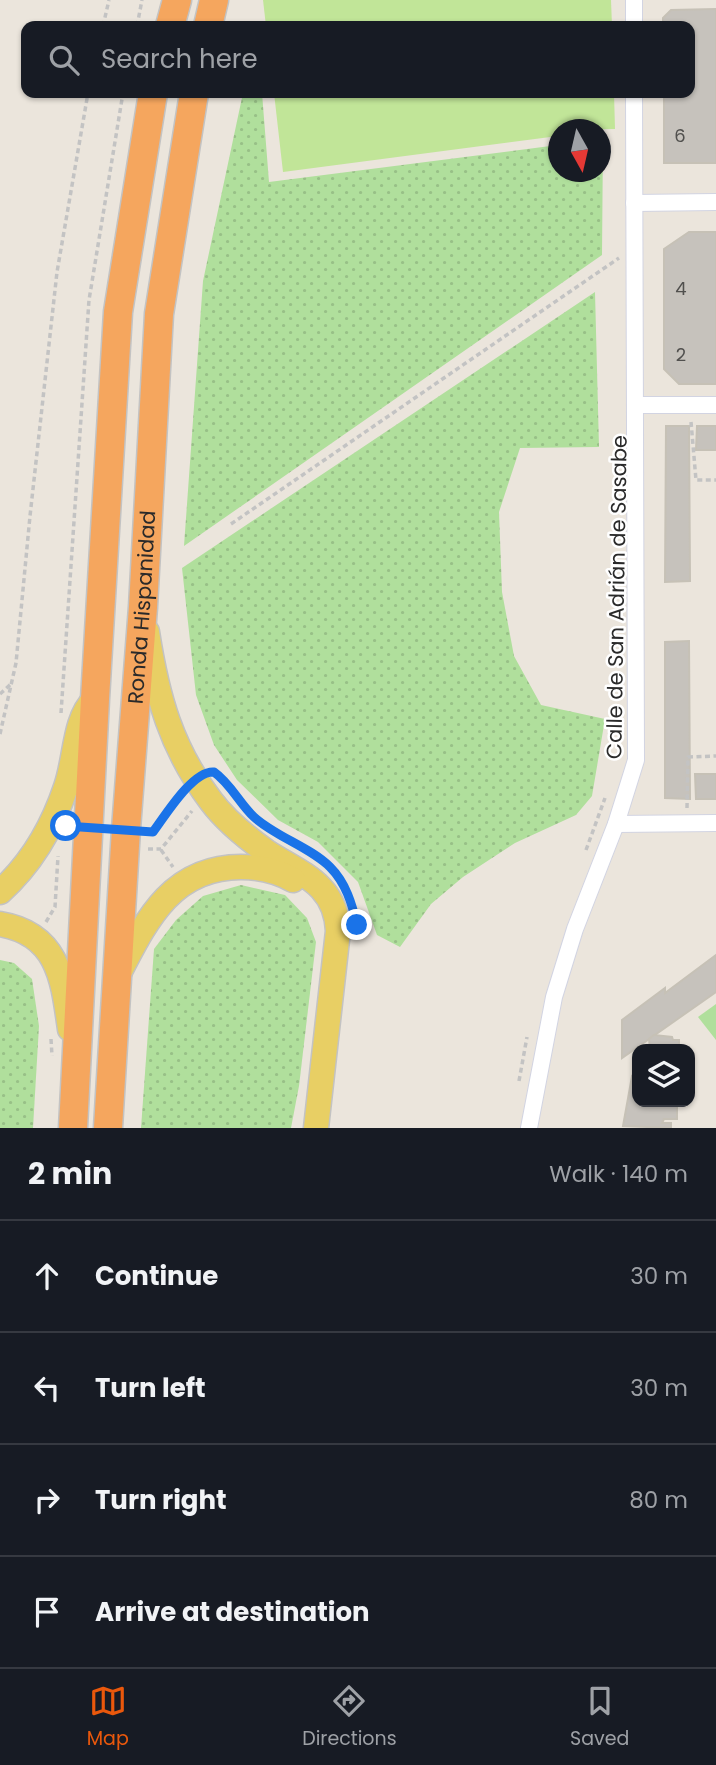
<!DOCTYPE html>
<html lang="en">
<head>
<meta charset="utf-8">
<style>
  body { margin:0; font-family:Poppins,sans-serif; background:#20242c; color:#f1f3f6 }
  .controls { position:absolute; right:21px; bottom:21px; display:grid; overflow:hidden; border-radius:14px; box-shadow:0 2px 5px #0004 }
  .controls button { width:63px; height:63px; display:grid; place-items:center; padding:0; border:0; border-bottom:2px solid #363941; background:#171b24; color:#f1f3f6; font:35px sans-serif }
  .compass { position:absolute; left:548px; top:119px; width:63px; height:63px; border-radius:50%; background:#171b24; box-shadow:0 2px 5px #0004; rotate:172deg }
  .stop { position:absolute; width:21px; height:21px; margin:-16px; border:5px solid #1a73e8; border-radius:50%; background:#fff }
  .stop.end { background:#1a73e8; border-color:#fff; box-shadow:0 2px 7px #0008 }
  .list { margin:0; padding:0; list-style:none }
  h2 { display:flex; justify-content:space-between; align-items:center; height:91px; margin:0; padding:0 28px; font-size:30px }
  h2 small { font-size:23px; font-weight:400; color:#9ea1a6 }
  .list li { display:grid; grid-template-columns:46px 1fr auto; gap:21px; align-items:center; box-sizing:border-box; height:112px; padding:0 28px; border-top:2px solid #363941 }
  .list b { display:block; font-size:26px; white-space:nowrap }
  .list em { font-size:23px; font-style:normal; color:#9ea1a6 }
  .icon { flex:none; width:38px; height:38px; fill:none; stroke:currentColor; stroke-width:2; stroke-linecap:round; stroke-linejoin:round }
  .map { position:relative; flex:none; width:716px; height:1128px; overflow:hidden }
  .search { position:absolute; background:#171b24; box-shadow:0 2px 5px #0004; left:21px; right:21px; top:21px; height:77px; display:flex; align-items:center; gap:18px; box-sizing:border-box; padding:0 24px; border-radius:14px; color:#9ea1a6; font-size:26px }
  .sheet { height:539px; background:#171b24 }
  nav { display:flex; justify-content:space-around; align-items:center; box-sizing:border-box; height:98px; border-top:2px solid #363941; background:#171b24; font-size:19px; color:#9ea1a6 }
  nav a { display:grid; justify-items:center; gap:4px }
  nav .on { color:#ea580c }
  .map>svg:first-child { display:block }
  .grass { fill:url(#grass-dots) }
  .park { fill:#b0df9c }
  .pitch { fill:#c1e598 }
  .building { fill:#c6c2bc; stroke:#c6c1b6; stroke-width:2 }
  .lines { fill:none; stroke-linecap:round; stroke-linejoin:round }
  .street-casing { stroke:#d2d4e2; stroke-width:18 }
  .primary-casing { stroke:#c3c3c3; stroke-width:27 }
  .highway-casing { stroke:#c3c3c3; stroke-width:31 }
  .path { stroke:#c3c3c3; stroke-width:3.5; stroke-dasharray:5 3.5; stroke-linecap:butt }
  .street { stroke:#fff; stroke-width:16 }
  .primary { stroke:#e8cf64; stroke-width:24 }
  .highway { stroke:#f5a65e; stroke-width:28 }
  .route { stroke:#1a73e8; stroke-width:9 }
  .labels { text-anchor:middle; stroke-width:5; stroke-linejoin:round; paint-order:stroke }
  .number-label { font-size:18px; fill:#51504e }
  .street-label { font-size:21px; fill:#2a2a2a; stroke:#fff }
</style>
</head>
<body>
<div class="map">
<svg width="716" height="1128" viewBox="0 0 716 1128">
  <defs>
    <pattern id="grass-dots" width="8" height="8" patternUnits="userSpaceOnUse" patternTransform="scale(1.75)"><rect width="8" height="8" fill="#b0df9c"/><path d="M2 2h.1M6 6h.1" fill="none" stroke="#98c087" stroke-width="1.8" stroke-linecap="round"/></pattern>
  </defs>
  <rect width="100%" height="100%" fill="#ebe5dc"/>
  <g class="grass">
    <path d="M 243,93 L 262,93 L 269,182 L 558,145 L 558,172 L 600,172 L 601,139 L 603,139 L 602,255 L 184,546 L 203,281 Z"/>
    <path d="M 595,292 L 599,447 L 520,448 L 499,512 L 502,592 L 514,656 L 541,705 L 605,719 L 592,796 L 576,815 L 515,843 L 463,877 L 431,904 L 400,947 L 377,935 L 358,882 L 318,842 L 278,820 L 237,780 L 214,745 L 196,695 L 182,568 Z"/>
    <path d="M 241,885 L 285,895 L 307,918 L 316,942 L 299,1086 L 291,1128 L 141,1128 L 154,949 L 176,920 L 203,896 Z"/>
    <path d="M 0,960 L 14,963 L 32,979 L 39,1026 L 33,1128 L 0,1128 Z"/>
  </g>
  <path class="park" d="M 716,1004 L 716,1040 L 698,1017 Z"/>
  <g class="pitch">
    <path d="M 263,0 L 611,0 L 612,26 L 266,26 Z"/>
    <path d="M 274,93 L 614,93 L 615,129 L 558,130 L 558,136 L 283,172 Z"/>
  </g>
  <g class="building">
    <path d="M 716,9 L 716,163 L 664,163 L 664,93 L 690,93 L 690,26 L 663,26 L 663,18 L 671,10 Z"/>
    <path d="M 689,232 L 716,232 L 716,384 L 679,384 L 664,369 L 664,249 Z"/>
    <path d="M 666,426 L 689,426 L 690,581 L 665,582 Z"/>
    <path d="M 697,426 L 716,426 L 716,450 L 696,450 Z"/>
    <path d="M 689,641 L 690,799 L 665,798 L 665,642 Z"/>
    <path d="M 695,774 L 716,774 L 716,799 L 696,799 Z"/>
    <path d="M 716,955 L 716,992 L 622,1058 L 622,1020 L 665,988 L 665,993 Z"/>
    <path d="M 654,1035 L 672,1037 L 673,1040 L 679,1040 L 679,1049 L 650,1049 L 649,1039 Z"/>
    <path d="M 632,1076 L 637,1079 L 637,1102 L 677,1102 L 677,1119 L 664,1119 L 662,1123 L 671,1123 L 671,1128 L 623,1126 Z"/>
  </g>
  <g class="lines">
    <defs>
      <g id="street">
        <path d="M 634,0 L 634,26"/>
        <path d="M 634,203 L 716,202"/>
        <path d="M 635,405 L 716,405"/>
        <path d="M 616,824 L 716,823"/>
        <path d="M 529,1128 L 554,997 L 575,929 L 616,824 L 636,760 L 634,93"/>
      </g>
      <g id="primary">
        <path d="M 147,632 C 157,697 171,748 211,801 C 226,821 247,838 267,852 C 301,874 336,884 338,931 L 316,1128"/>
        <path d="M 0,892 C 31,864 53,826 66,787 C 76,759 74,719 94,700"/>
        <path d="M 0,924 C 59,934 63,980 70,1029"/>
        <path d="M 118,975 C 146,921 171,867 241,867 C 259,867 277,871 293,880"/>
      </g>
      <g id="highway">
        <path d="M 170,26 L 177,0"/>
        <path d="M 208,26 L 214,0"/>
        <path d="M 73,1128 L 95,699 L 118,312 L 153,93"/>
        <path id="s1" d="M 108,1128 L 126,829 L 143,607 L 159,314 L 194,93"/>
      </g>
    </defs>
    <use href="#street" class="street-casing"/>
    <use href="#primary" class="primary-casing"/>
    <use href="#highway" class="highway-casing"/>
    <g class="path">
      <path d="M 103,26 L 109,0"/>
      <path d="M 137,26 L 142,0"/>
      <path d="M 691,422 L 696,480 L 716,480"/>
      <path d="M 231,524 L 619,258"/>
      <path d="M 0,694 L 11,684"/>
      <path d="M 61,713 L 89,300 L 123,93"/>
      <path d="M 0,734 L 16,663 L 30,516 L 57,272 L 88,93"/>
      <path d="M 687,808 L 688,757 L 716,756"/>
      <path d="M 147,832 L 153,832 L 183,794"/>
      <path d="M 148,849 L 161,849 L 192,811"/>
      <path d="M 161,850 L 173,867"/>
      <path d="M 586,850 L 605,798"/>
      <path d="M 46,922 L 55,907 L 58,856"/>
      <path d="M 51,1039 L 52,1056"/>
      <path d="M 519,1081 L 527,1037"/>
    </g>
    <use href="#street" class="street"/>
    <use href="#primary" class="primary"/>
    <use href="#highway" class="highway"/>
  </g>
  <g class="lines">
    <path class="route" d="M 66,826 L 153,832 C 165,816 193,770 214,772 C 230,783 240,804 254,817 C 276,837 310,847 330,867 C 346,883 352,904 357,925"/>
  </g>
  <g class="labels">
    <g class="number-label">
      <text x="680" y="142">6</text>
      <text x="681" y="295">4</text>
      <text x="681" y="361">2</text>
    </g>
    <g class="street-label">
      <text transform="translate(617 597) rotate(-89)" y="7">Calle de San Adrián de Sasabe</text>
      <text dy="7" stroke="none"><textPath href="#s1" startOffset="522">Ronda Hispanidad</textPath></text>
    </g>
  </g>
</svg>
<div class="controls">
<button><svg class="icon" aria-label="layers" viewBox="0 0 24 24"><path d="M12 4l9 5-9 5-9-5zM3 14l9 5 9-5"/></svg></button>
</div>
<svg class="compass" viewBox="-18 -18 36 36"><path d="M0-13l5 13h-10z" fill="#e53935"/><path d="M0 13l5-13h-10z" fill="#9ea1a6"/></svg>
<div class="stop" style="left:66px;top:826px"></div>
<div class="stop end" style="left:357px;top:925px"></div>
<div class="search"><svg class="icon" aria-label="search" viewBox="0 0 24 24"><circle cx="10" cy="10" r="6"/><path d="M15 15l6 6"/></svg>Search here</div>
</div>
<section class="sheet">
<h2>2 min<small>Walk · 140 m</small></h2>
<ul class="list">
<li><svg class="icon" aria-label="ahead" viewBox="0 0 24 24"><path d="M12 20V5M6 11l6-6 6 6"/></svg><div><b>Continue</b></div><em>30 m</em></li>
<li><svg class="icon" aria-label="left" viewBox="0 0 24 24"><path d="M17 20v-9H6M10 6l-5 5 5 5"/></svg><div><b>Turn left</b></div><em>30 m</em></li>
<li><svg class="icon" aria-label="right" viewBox="0 0 24 24"><path d="M7 20v-9h11M14 6l5 5-5 5"/></svg><div><b>Turn right</b></div><em>80 m</em></li>
<li><svg class="icon" aria-label="arrive" viewBox="0 0 24 24"><path d="M6 21V4h12l-3 4 3 4H6"/></svg><div><b>Arrive at destination</b></div></li>
</ul>
</section>
<nav>
<a class="on"><svg class="icon" aria-label="map" viewBox="0 0 24 24"><path d="M3 6l6-2 6 2 6-2v14l-6 2-6-2-6 2zM9 4v14M15 6v14"/></svg>Map</a>
<a><svg class="icon" aria-label="directions" viewBox="0 0 24 24"><path d="M12 3l9 9-9 9-9-9zM9 14v-3h6M13 9l2 2-2 2"/></svg>Directions</a>
<a><svg class="icon" aria-label="saved" viewBox="0 0 24 24"><path d="M7 4h10v16l-5-4-5 4z"/></svg>Saved</a>
</nav>
</body>
</html>
